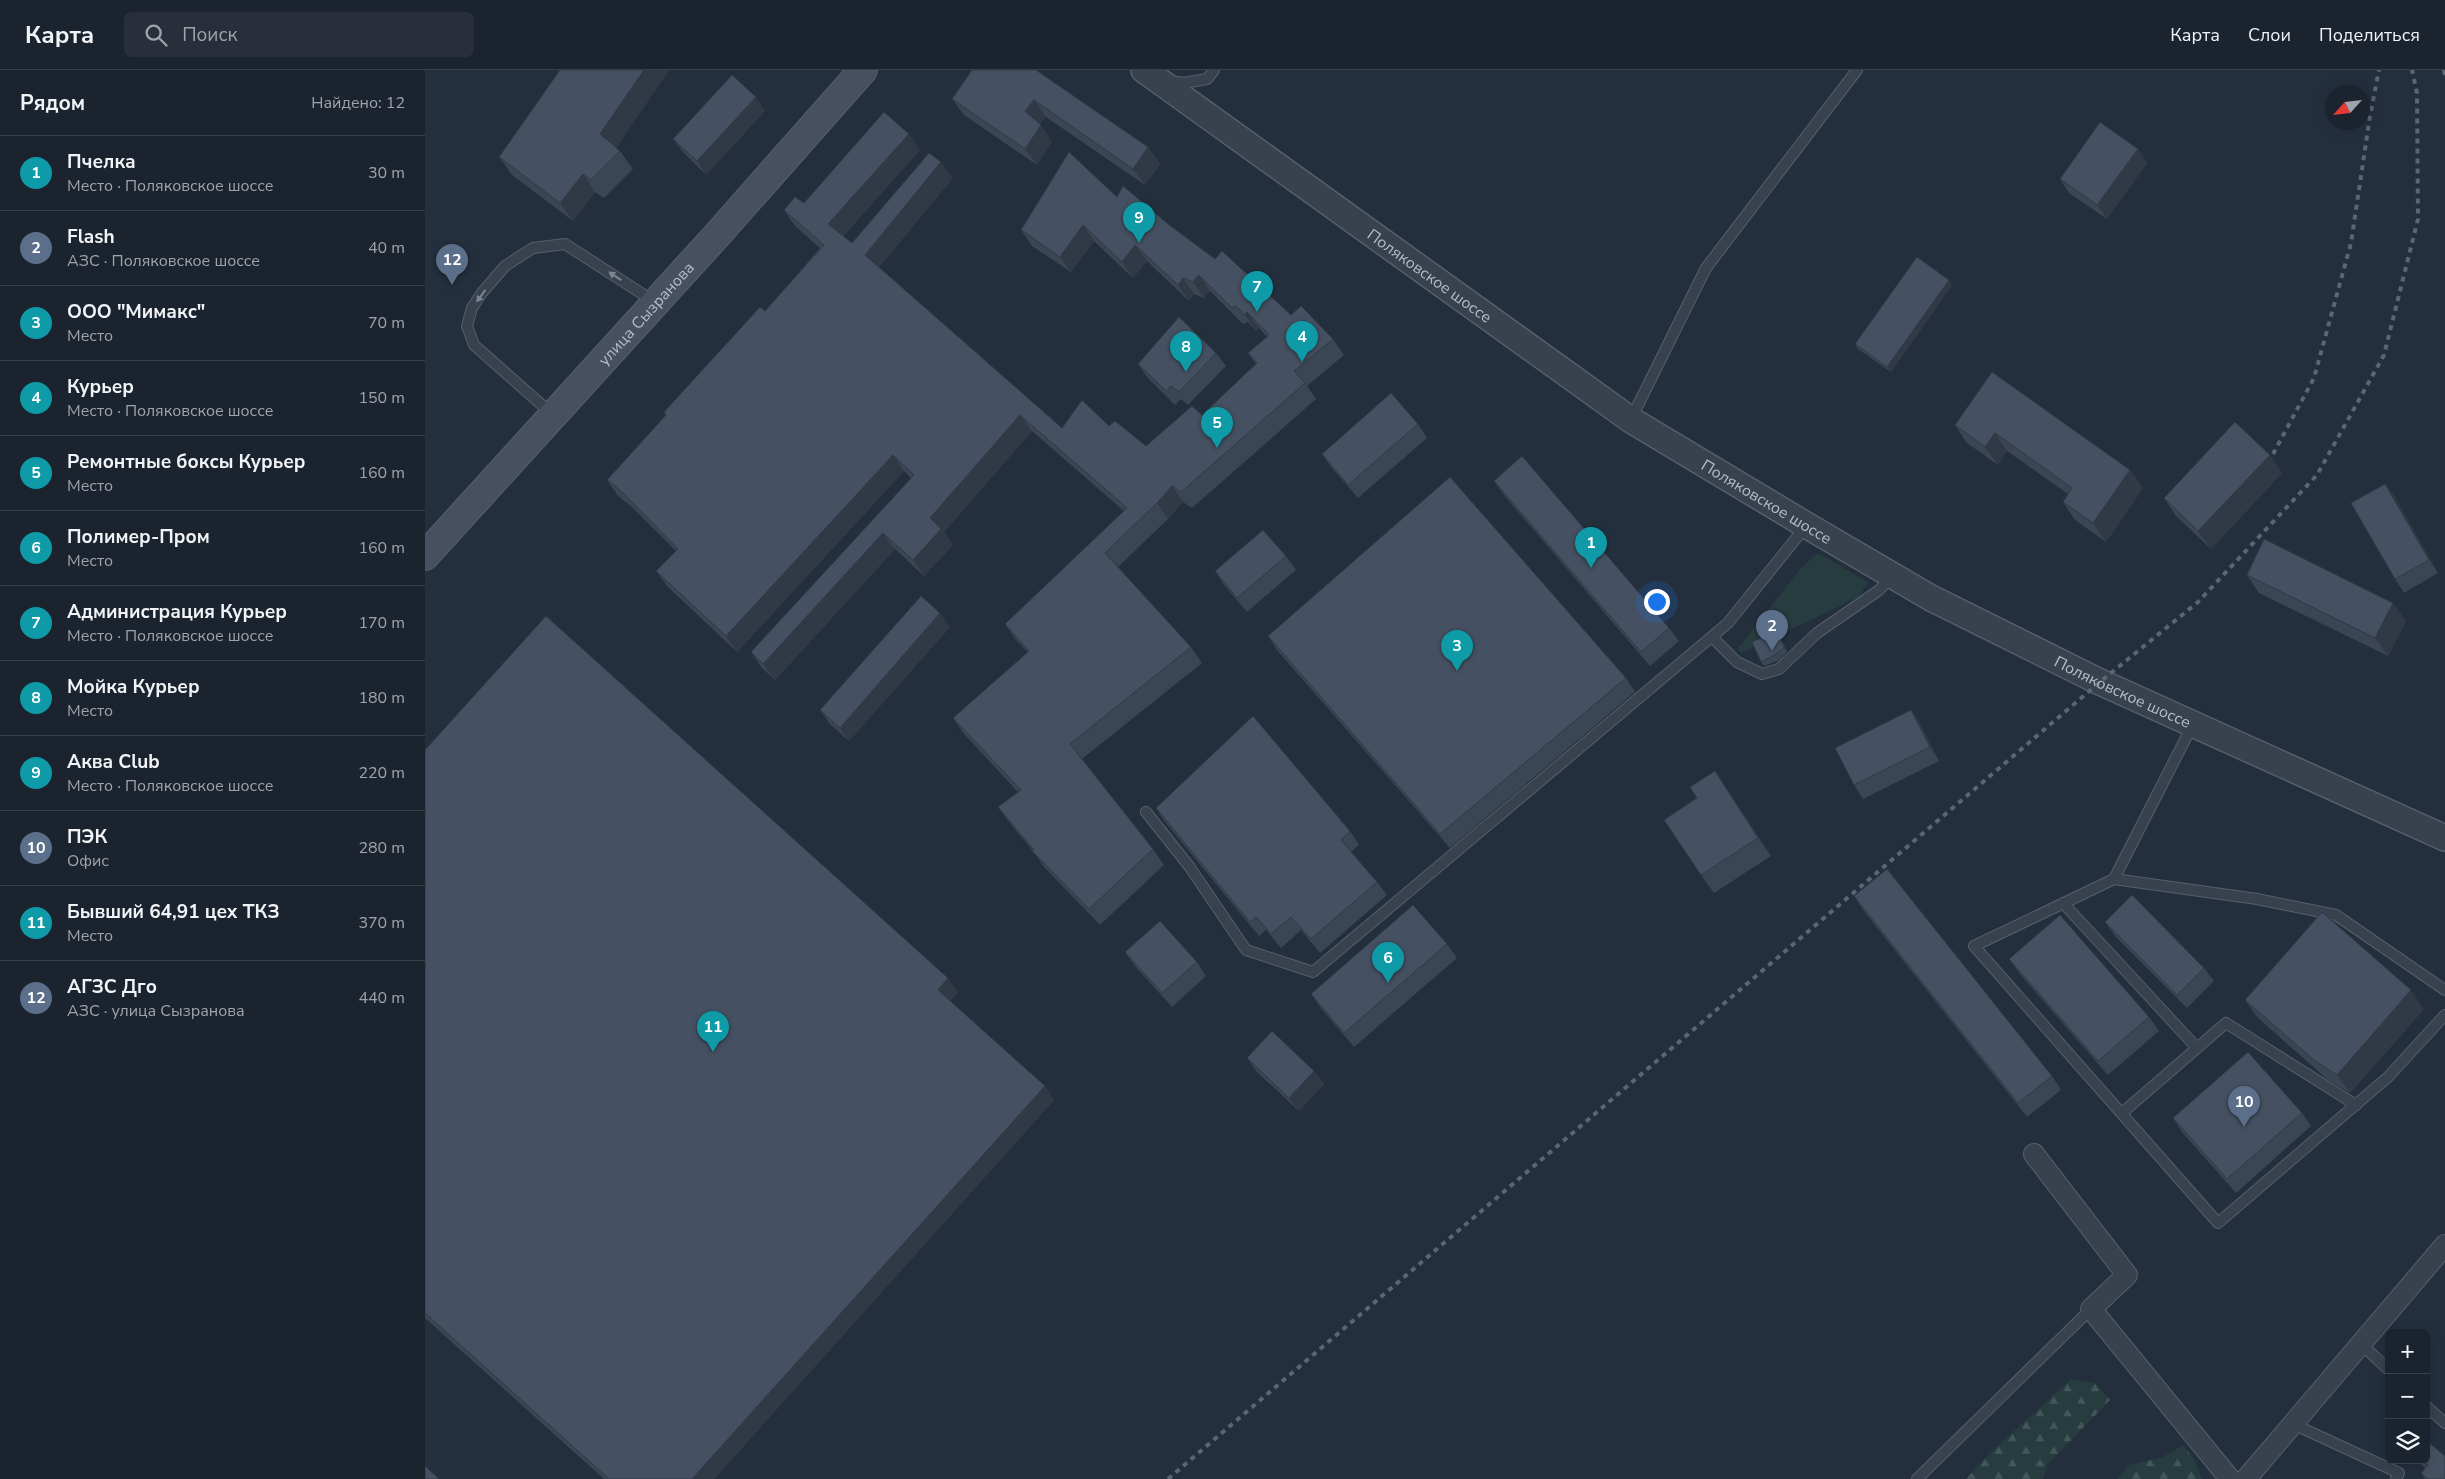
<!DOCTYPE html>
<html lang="ru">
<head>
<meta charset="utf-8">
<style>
  body { margin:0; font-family:"Nunito Sans",sans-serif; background:#282f3a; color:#f1f3f6 }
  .controls { position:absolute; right:15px; bottom:15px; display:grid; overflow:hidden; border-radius:8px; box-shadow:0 2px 12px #0003 }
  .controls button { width:45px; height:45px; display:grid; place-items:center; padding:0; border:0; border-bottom:1px solid #39404a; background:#1b232e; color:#f1f3f6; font:25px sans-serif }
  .compass { position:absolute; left:1900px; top:15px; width:45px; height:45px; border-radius:50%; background:#1b232e; box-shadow:0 2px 12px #0003; rotate:243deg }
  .you { position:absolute; left:1231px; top:531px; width:18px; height:18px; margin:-12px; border:4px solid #fff; border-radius:50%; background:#1a73e8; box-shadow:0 0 0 8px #1a73e833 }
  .badge { display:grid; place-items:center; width:32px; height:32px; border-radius:50%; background:#8ab4f8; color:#fff; font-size:16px; font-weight:700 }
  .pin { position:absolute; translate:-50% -41px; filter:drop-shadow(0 1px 2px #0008) }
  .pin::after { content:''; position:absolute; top:26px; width:18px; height:15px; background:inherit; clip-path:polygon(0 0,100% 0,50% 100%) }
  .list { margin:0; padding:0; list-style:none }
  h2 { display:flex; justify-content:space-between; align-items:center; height:65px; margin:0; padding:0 20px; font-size:21px }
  h2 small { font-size:16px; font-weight:400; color:#a0a4aa }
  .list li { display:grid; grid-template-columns:32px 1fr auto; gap:15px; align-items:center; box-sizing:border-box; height:75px; padding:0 20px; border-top:1px solid #39404a }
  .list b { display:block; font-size:19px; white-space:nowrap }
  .list p { margin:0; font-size:16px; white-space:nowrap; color:#a0a4aa }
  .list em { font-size:16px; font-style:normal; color:#a0a4aa }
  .icon { flex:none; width:28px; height:28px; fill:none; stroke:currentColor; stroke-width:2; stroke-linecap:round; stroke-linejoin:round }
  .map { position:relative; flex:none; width:2020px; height:1409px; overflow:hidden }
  header { display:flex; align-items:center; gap:30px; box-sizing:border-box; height:70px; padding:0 25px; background:#1b232e; border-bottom:1px solid #39404a }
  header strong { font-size:24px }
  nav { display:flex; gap:28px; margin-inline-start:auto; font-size:18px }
  .search { width:350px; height:45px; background:#282f3a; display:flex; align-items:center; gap:12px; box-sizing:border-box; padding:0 18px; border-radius:8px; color:#a0a4aa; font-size:19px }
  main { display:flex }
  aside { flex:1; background:#1b232e }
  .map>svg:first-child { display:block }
  .grass { fill:#263c3f }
  .forest { fill:url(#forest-firs) }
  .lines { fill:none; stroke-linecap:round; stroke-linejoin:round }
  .service-casing { stroke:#565f6c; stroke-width:12 }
  .minor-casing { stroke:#565f6c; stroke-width:22 }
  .tertiary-casing { stroke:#565f6c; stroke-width:28 }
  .secondary-casing { stroke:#565f6c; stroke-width:30 }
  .service { stroke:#38414e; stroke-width:10 }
  .minor { stroke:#38414e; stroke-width:20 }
  .tertiary { stroke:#38414e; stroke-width:25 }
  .secondary { stroke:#465061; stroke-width:28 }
  .rail { stroke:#5a6575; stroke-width:4; stroke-dasharray:5 5; stroke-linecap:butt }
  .wall { fill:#3b4654 }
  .shaded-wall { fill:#303945 }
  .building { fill:#455162; stroke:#303945 }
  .oneway { fill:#7c8592 }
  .labels { text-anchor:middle; stroke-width:4; stroke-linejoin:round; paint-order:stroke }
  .street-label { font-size:16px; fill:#b4bcc9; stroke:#1d2633 }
</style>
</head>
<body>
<header>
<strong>Карта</strong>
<div class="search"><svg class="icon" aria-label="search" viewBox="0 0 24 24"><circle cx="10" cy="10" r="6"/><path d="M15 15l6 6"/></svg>Поиск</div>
<nav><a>Карта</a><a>Слои</a><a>Поделиться</a></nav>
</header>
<main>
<aside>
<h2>Рядом<small>Найдено: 12</small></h2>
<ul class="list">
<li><span class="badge" style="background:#0f9aa8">1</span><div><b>Пчелка</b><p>Место · Поляковское шоссе</p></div><em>30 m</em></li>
<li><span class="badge" style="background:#5c6f8a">2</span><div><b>Flash</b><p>АЗС · Поляковское шоссе</p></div><em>40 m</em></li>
<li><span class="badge" style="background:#0f9aa8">3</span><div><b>ООО &quot;Мимакс&quot;</b><p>Место</p></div><em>70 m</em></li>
<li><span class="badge" style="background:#0f9aa8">4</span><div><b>Курьер</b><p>Место · Поляковское шоссе</p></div><em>150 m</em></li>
<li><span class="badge" style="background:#0f9aa8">5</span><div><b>Ремонтные боксы Курьер</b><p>Место</p></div><em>160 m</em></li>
<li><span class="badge" style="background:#0f9aa8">6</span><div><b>Полимер-Пром</b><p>Место</p></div><em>160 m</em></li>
<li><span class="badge" style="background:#0f9aa8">7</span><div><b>Администрация Курьер</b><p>Место · Поляковское шоссе</p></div><em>170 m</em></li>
<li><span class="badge" style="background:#0f9aa8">8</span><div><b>Мойка Курьер</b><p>Место</p></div><em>180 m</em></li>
<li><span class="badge" style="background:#0f9aa8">9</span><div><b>Аква Club</b><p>Место · Поляковское шоссе</p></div><em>220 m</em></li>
<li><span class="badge" style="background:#5c6f8a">10</span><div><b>ПЭК</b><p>Офис</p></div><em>280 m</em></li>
<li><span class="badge" style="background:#0f9aa8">11</span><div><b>Бывший 64,91 цех ТКЗ</b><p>Место</p></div><em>370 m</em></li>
<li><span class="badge" style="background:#5c6f8a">12</span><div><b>АГЗС Дго</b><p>АЗС · улица Сызранова</p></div><em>440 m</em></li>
</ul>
</aside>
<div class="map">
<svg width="2020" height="1409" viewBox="0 0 2020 1409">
  <defs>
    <pattern id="forest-firs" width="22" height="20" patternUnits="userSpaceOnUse" patternTransform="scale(1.25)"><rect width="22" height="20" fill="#263c3f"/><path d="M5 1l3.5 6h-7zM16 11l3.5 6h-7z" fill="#435659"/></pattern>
  </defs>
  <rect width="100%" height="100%" fill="#242f3e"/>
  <path class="grass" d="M 1393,483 L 1443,512 L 1434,527 L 1316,583 L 1313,578 L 1377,497 Z"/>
  <g class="forest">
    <path d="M 1646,1309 L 1670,1313 L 1685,1330 L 1622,1395 L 1618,1409 L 1541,1409 L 1564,1384 Z"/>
    <path d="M 1758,1375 L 1769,1389 L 1777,1409 L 1692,1409 L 1704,1395 L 1738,1387 Z"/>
  </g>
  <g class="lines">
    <defs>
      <g id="service">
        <path d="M 746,11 L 759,13 L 782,9 L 789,0"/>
        <path d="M 127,344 L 49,275 L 42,256 L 47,238 L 56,224 L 80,196 L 108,178 L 140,174 L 230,232"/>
        <path d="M 1206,349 L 1281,198 L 1432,0"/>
        <path d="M 1287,567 L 1312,592 L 1337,604 L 1354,599 L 1392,563 L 1453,521 L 1468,506"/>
        <path d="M 1768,654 L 1689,809 L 1549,876 L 1793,1153 L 1963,1007 L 2020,945"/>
        <path d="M 721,742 L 764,796 L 821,880 L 888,902 L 1303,553 L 1381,456"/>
        <path d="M 1689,809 L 1832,829 L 1911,845 L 2020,920"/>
        <path d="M 1638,833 L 1772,978"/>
        <path d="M 1697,1043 L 1801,953 L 1931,1035"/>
        <path d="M 1936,1274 L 1964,1300"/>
        <path d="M 2001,1336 L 2020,1353"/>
        <path d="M 1868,1354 L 1974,1403 L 1971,1409"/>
        <path d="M 1492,1409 L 1666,1239"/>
      </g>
      <g id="minor">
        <path d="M 1609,1084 L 1702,1205 L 1666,1239 L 1805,1409"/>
        <path d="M 1821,1409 L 2020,1175"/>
      </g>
      <g id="tertiary">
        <path id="s1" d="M 719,0 L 1206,350 L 1381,455 L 1506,528 L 1675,612 L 2020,768"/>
      </g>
      <g id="secondary">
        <path id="s2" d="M 0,486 L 293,164 L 438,0"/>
      </g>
    </defs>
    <use href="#service" class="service-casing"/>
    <use href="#minor" class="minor-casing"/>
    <use href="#tertiary" class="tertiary-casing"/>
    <use href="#secondary" class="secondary-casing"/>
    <use href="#service" class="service"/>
    <use href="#minor" class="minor"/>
    <use href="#tertiary" class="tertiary"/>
    <use href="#secondary" class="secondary"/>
    <g class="rail">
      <path d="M 2019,0 L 2020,6"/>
      <path d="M 1848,384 L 1889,308 L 1926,173 L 1945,46 L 1954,0"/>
      <path d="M 743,1409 L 1675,612 L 1773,532 L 1892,405 L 1959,285 L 1993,149 L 1992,23 L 1987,0"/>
    </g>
  </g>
  <g class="wall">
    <path d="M 135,0 L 244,0 L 191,78 L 195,81 L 208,99 L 179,128 L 170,122 L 148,151 L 87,105 L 74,87 Z"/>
    <path d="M 547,0 L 723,77 L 735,94 L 720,115 L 621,47 L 614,54 L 627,72 L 612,95 L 539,45 L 527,29 Z"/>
    <path d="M 340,41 L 281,105 L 258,82 L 248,69 Z"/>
    <path d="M 1713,79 L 1722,93 L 1682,149 L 1644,123 L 1635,109 Z"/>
    <path d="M 495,80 L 418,166 L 427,173 L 528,108 L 454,197 L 637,358 L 684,356 L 721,376 L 777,345 L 831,294 L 823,283 L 842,267 L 834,258 L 831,261 L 823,252 L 818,254 L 785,221 L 779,228 L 769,224 L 764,231 L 722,191 L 708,208 L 669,171 L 646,202 L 607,176 L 596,160 L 692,127 L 743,154 L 866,245 L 908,269 L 919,285 L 882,316 L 891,329 L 767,438 L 758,432 L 743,449 L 693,497 L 766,577 L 777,593 L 657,689 L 728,779 L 739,795 L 675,855 L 619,797 L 608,781 L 584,752 L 573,737 L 593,722 L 539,664 L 528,648 L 603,582 L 591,570 L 580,554 L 699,441 L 607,361 L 519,462 L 528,475 L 499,506 L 470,479 L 350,610 L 337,598 L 326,582 L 486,408 L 479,401 L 312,582 L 243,517 L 231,501 L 251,481 L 206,436 L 193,426 L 182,410 L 241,345 L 239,342 L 340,241 L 395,178 L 370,156 L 359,140 L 379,133 Z"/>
    <path d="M 1527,215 L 1466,302 L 1433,279 L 1430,274 Z"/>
    <path d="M 791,283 L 801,296 L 763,335 L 756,329 L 750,335 L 722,307 L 713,294 Z"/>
    <path d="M 1567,302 L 1705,400 L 1718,418 L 1681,472 L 1650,450 L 1638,432 L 1643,424 L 1582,381 L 1573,395 L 1542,373 L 1530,355 Z"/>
    <path d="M 993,354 L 1002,368 L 933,428 L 906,397 L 897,384 Z"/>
    <path d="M 1857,403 L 1786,479 L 1751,446 L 1739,428 Z"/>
    <path d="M 1069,411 L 1244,558 L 1254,571 L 1225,596 L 1078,424 Z"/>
    <path d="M 1960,414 L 1970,427 L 2013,503 L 1979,523 L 1970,509 Z"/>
    <path d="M 861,486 L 871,500 L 822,542 L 799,515 L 790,501 Z"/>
    <path d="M 1822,505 L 1981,551 L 1963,586 L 1834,523 Z"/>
    <path d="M 525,557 L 424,671 L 405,654 L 395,640 Z"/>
    <path d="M 1355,565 L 1362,582 L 1354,590 L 1339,596 L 1336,592 Z"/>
    <path d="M 843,566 L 1201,608 L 1210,622 L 1025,778 L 852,580 Z"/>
    <path d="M 1495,653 L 1514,691 L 1438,729 L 1429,715 Z"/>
    <path d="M 0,680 L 533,922 L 525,931 L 620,1016 L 629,1030 L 289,1409 L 179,1409 L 0,1248 Z"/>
    <path d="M 1290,701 L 1346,786 L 1289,823 L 1276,805 L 1272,728 Z"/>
    <path d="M 731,738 L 925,761 L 934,775 L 926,782 L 952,812 L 962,825 L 895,883 L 876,860 L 856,878 L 841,860 L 834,866 L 740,752 Z"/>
    <path d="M 1429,826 L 1627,1006 L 1636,1020 L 1602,1047 L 1438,840 Z"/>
    <path d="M 1680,852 L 1779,898 L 1789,911 L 1762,938 L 1690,866 Z"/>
    <path d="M 1022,874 L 1032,888 L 929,977 L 895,937 L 886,924 Z"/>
    <path d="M 700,882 L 772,892 L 781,906 L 747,937 L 710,896 Z"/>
    <path d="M 1584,889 L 1724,947 L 1734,961 L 1683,1005 L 1594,903 Z"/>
    <path d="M 1820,930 L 1999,939 L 1925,1023 L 1902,1009 L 1833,948 Z"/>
    <path d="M 822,988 L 889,1001 L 899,1014 L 874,1041 L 832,1002 Z"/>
    <path d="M 1877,1043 L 1886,1056 L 1811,1123 L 1757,1062 L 1748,1048 Z"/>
    <path d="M 1991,1390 L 2001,1390 L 2020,1409 L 2000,1409 L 1996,1403 L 2000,1398 Z"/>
  </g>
  <g class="shaded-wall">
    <path d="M 219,0 L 244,0 L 188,82 L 175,64 Z"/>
    <path d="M 331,27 L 340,41 L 281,105 L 272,91 Z"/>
    <path d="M 609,30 L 621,47 L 612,57 L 600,41 Z"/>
    <path d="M 616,55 L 627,72 L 612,95 L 600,79 Z"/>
    <path d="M 484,64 L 495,80 L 415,170 L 403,154 Z"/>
    <path d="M 723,77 L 735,94 L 720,115 L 708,99 Z"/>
    <path d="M 1713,79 L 1722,93 L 1682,149 L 1672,135 Z"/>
    <path d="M 516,92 L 528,108 L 451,201 L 440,185 Z"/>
    <path d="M 158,104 L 170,122 L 148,151 L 135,133 Z"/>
    <path d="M 658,155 L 669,171 L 646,202 L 635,187 Z"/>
    <path d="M 710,175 L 722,191 L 708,208 L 697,192 Z"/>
    <path d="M 774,205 L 785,221 L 779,228 L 768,212 Z"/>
    <path d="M 758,208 L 769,224 L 764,231 L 753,215 Z"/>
    <path d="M 1524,210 L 1527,215 L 1466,302 L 1462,297 Z"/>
    <path d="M 822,242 L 834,258 L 831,261 L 820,245 Z"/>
    <path d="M 595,345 L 607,361 L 519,462 L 528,475 L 499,506 L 488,490 L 505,448 Z"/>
    <path d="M 1570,363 L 1582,381 L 1573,395 L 1560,377 Z"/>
    <path d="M 468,385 L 479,401 L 312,582 L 301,566 Z"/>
    <path d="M 1845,385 L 1857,403 L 1786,479 L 1773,461 Z"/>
    <path d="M 1705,400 L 1718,418 L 1681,472 L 1668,453 Z"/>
    <path d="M 1960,414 L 1970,427 L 2013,503 L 2004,490 Z"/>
    <path d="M 747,416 L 758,432 L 743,449 L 732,433 Z"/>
    <path d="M 458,463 L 470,479 L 350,610 L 338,594 Z"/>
    <path d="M 1968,533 L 1981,551 L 1963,586 L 1950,568 Z"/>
    <path d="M 515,543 L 525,557 L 424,671 L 415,658 Z"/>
    <path d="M 1352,561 L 1355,565 L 1362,582 L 1359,577 Z"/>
    <path d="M 1486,640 L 1495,653 L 1514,691 L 1505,677 Z"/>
    <path d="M 1290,701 L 1302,719 L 1346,786 L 1333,768 Z"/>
    <path d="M 523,908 L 533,922 L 522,933 L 513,920 Z"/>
    <path d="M 1986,920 L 1999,939 L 1925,1023 L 1912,1005 Z"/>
    <path d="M 889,1001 L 899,1014 L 874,1041 L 864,1028 Z"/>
    <path d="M 620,1016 L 629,1030 L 289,1409 L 267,1409 Z"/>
  </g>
  <g class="building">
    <path d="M 135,0 L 219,0 L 175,64 L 195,81 L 166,110 L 158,104 L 135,133 L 74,87 Z"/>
    <path d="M 547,0 L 611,0 L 723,77 L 708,99 L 609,30 L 600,41 L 616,55 L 600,79 L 527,29 Z"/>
    <path d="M 307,5 L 331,27 L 272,91 L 248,69 Z"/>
    <path d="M 459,42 L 484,64 L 403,154 L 427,173 L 504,83 L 516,92 L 440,185 L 637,358 L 657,330 L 684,356 L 690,351 L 721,376 L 767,336 L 777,345 L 832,293 L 823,283 L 844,265 L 822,242 L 820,245 L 811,236 L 807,238 L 774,205 L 768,212 L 758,208 L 753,215 L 710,175 L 697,192 L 658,155 L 635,187 L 596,160 L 644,82 L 692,127 L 698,116 L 743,154 L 790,189 L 797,181 L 866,245 L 876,236 L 908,269 L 869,301 L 880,313 L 756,422 L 747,416 L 732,433 L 680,483 L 766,577 L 645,674 L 728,779 L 664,839 L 607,781 L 609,780 L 573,737 L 596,720 L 528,648 L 604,581 L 580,554 L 702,438 L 595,345 L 505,448 L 516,459 L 488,490 L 458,463 L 338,594 L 326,582 L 489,405 L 468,385 L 301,566 L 231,501 L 253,479 L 195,420 L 182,410 L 241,345 L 239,342 L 335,237 L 340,241 L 399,175 L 359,140 L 370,127 L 379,133 Z"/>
    <path d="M 1675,52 L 1713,79 L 1672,135 L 1635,109 Z"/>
    <path d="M 1492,187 L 1524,210 L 1462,297 L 1430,274 Z"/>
    <path d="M 754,247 L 791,283 L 754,322 L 746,316 L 741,321 L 713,294 Z"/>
    <path d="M 1567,302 L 1705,400 L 1668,453 L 1638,432 L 1647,418 L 1570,363 L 1560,377 L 1530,355 Z"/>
    <path d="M 966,323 L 993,354 L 923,415 L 897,384 Z"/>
    <path d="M 1810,352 L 1845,385 L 1773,461 L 1739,428 Z"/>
    <path d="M 1097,386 L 1244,558 L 1216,582 L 1069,411 Z"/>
    <path d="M 1025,407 L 1201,608 L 1015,764 L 843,566 Z"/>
    <path d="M 1960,414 L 2004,490 L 1970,509 L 1926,433 Z"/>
    <path d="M 838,460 L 861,486 L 812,528 L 790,501 Z"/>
    <path d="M 1839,469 L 1968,533 L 1950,568 L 1822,505 Z"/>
    <path d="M 496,526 L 515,543 L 415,658 L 395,640 Z"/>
    <path d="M 121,546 L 523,908 L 513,920 L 620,1016 L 267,1409 L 184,1409 L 0,1243 L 0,680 Z"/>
    <path d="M 1352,561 L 1359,577 L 1350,585 L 1336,592 L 1327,572 Z"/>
    <path d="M 1486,640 L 1505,677 L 1429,715 L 1410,678 Z"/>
    <path d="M 828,646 L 925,761 L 916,770 L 952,812 L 886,869 L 866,847 L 846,864 L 831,847 L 825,852 L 731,738 Z"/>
    <path d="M 1290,701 L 1333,768 L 1276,805 L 1239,750 L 1272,728 L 1265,717 Z"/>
    <path d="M 1462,799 L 1627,1006 L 1593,1033 L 1429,826 Z"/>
    <path d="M 1707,825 L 1779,898 L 1752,925 L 1680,852 Z"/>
    <path d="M 988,835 L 1022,874 L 919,963 L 886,924 Z"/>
    <path d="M 1897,842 L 1986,920 L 1912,1005 L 1890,991 L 1820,930 Z"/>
    <path d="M 1635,845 L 1724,947 L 1673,991 L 1584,889 Z"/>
    <path d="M 735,851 L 772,892 L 737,923 L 700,882 Z"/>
    <path d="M 847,961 L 889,1001 L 864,1028 L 822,988 Z"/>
    <path d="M 1823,982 L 1877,1043 L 1802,1109 L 1748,1048 Z"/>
    <path d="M 2001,1370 L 2020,1386 L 2020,1409 L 2003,1409 L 1996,1403 L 2003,1395 L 1997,1390 L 2001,1390 Z"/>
    <path d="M 0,1396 L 14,1409 L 0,1409 Z"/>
  </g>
  <defs><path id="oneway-solid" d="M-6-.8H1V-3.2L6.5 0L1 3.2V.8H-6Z" transform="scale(1.25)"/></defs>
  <g class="oneway">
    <use href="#oneway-solid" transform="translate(190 206) rotate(-147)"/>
    <use href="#oneway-solid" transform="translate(56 226) rotate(126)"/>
  </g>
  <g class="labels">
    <g class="street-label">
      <text dy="6" stroke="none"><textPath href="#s1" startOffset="352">Поляковское шоссе</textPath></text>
      <text dy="6" stroke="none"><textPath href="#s2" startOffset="328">улица Сызранова</textPath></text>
      <text dy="6" stroke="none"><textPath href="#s1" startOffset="758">Поляковское шоссе</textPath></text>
      <text dy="6" stroke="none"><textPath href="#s1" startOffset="1162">Поляковское шоссе</textPath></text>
    </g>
  </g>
</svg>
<div class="controls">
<button>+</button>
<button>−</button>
<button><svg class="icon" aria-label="layers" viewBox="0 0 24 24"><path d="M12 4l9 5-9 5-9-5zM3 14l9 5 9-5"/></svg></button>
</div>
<svg class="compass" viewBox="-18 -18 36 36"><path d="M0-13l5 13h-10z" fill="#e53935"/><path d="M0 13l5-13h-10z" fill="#a0a4aa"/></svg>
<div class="you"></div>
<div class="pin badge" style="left:1166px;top:498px;background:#0f9aa8">1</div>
<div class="pin badge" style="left:1347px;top:581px;background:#5c6f8a">2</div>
<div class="pin badge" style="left:1032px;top:601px;background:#0f9aa8">3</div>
<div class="pin badge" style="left:877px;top:292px;background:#0f9aa8">4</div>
<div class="pin badge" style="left:792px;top:378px;background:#0f9aa8">5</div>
<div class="pin badge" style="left:963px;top:913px;background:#0f9aa8">6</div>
<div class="pin badge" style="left:832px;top:242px;background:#0f9aa8">7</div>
<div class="pin badge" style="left:761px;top:302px;background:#0f9aa8">8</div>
<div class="pin badge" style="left:714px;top:173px;background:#0f9aa8">9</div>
<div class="pin badge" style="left:1819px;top:1057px;background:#5c6f8a">10</div>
<div class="pin badge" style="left:288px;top:982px;background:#0f9aa8">11</div>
<div class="pin badge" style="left:27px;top:215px;background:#5c6f8a">12</div>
</div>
</main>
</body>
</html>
